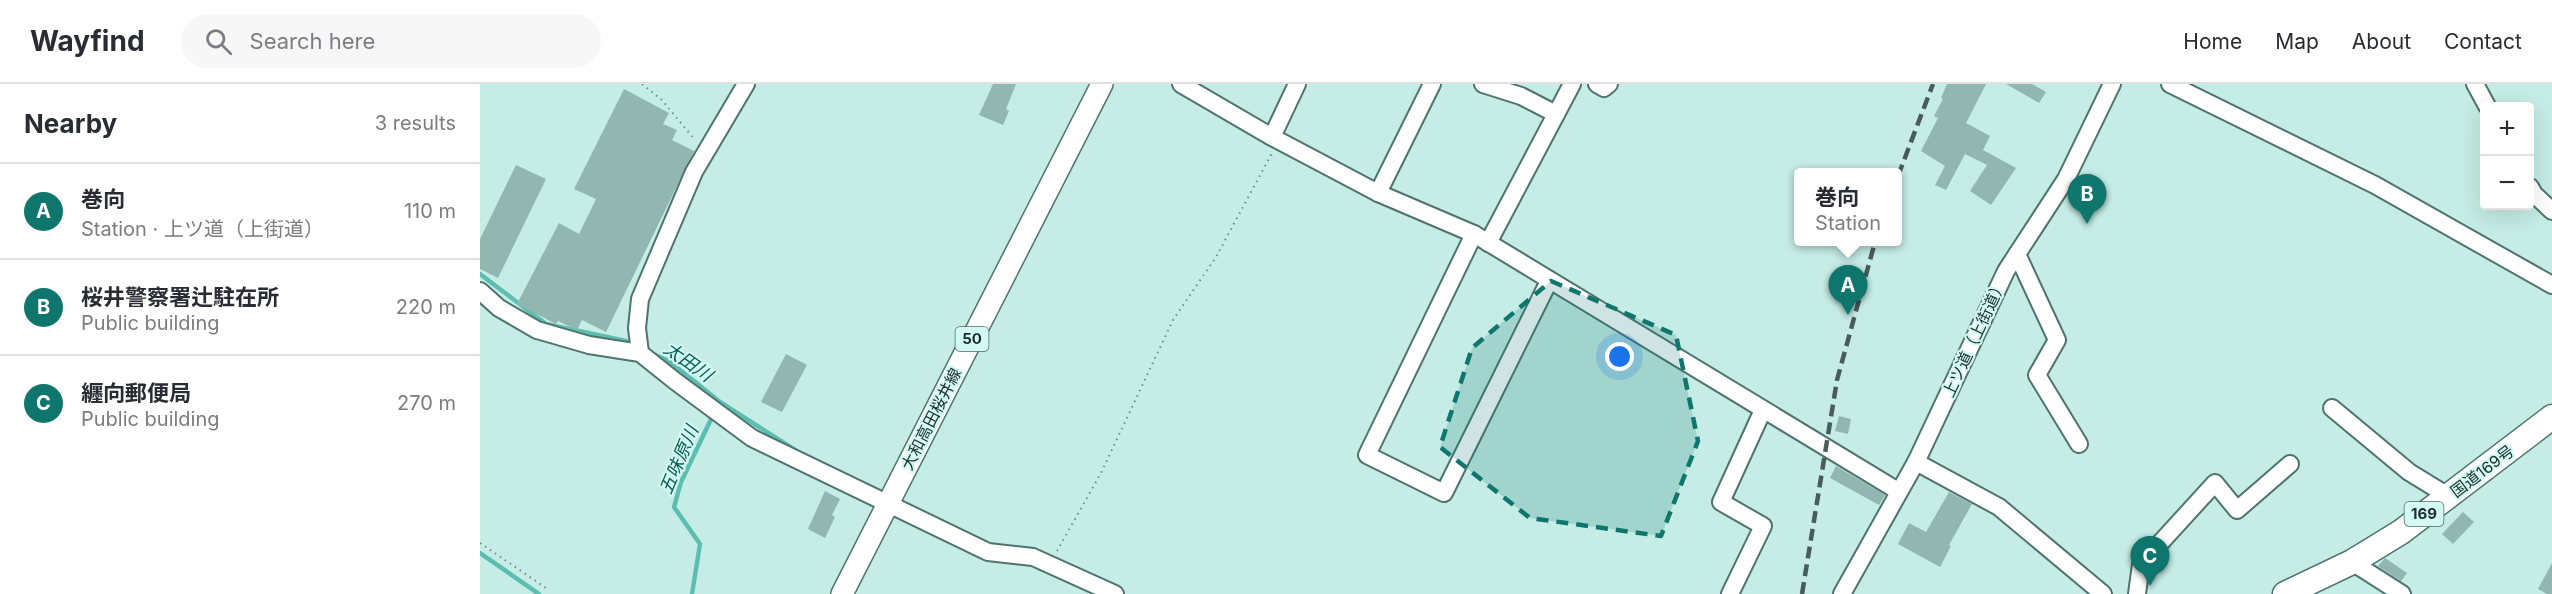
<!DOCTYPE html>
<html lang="en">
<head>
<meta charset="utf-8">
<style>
  body { margin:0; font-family:Inter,"Noto Sans JP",sans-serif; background:#f7f7f7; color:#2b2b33 }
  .controls { position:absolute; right:18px; top:18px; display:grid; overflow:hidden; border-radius:6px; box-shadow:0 6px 24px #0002 }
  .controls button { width:54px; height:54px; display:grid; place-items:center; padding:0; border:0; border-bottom:2px solid #e1e1e2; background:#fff; color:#2b2b33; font:30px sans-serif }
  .you { position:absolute; left:1140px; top:273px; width:21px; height:21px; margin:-15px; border:4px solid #fff; border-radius:50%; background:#1a73e8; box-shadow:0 0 0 9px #1a73e833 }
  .badge { display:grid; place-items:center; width:39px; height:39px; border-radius:50%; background:#0f766e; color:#fff; font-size:20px; font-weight:700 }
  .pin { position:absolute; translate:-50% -50px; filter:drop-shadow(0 2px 3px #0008) }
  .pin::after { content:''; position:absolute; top:32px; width:21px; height:18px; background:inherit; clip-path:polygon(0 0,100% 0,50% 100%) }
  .popup { position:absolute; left:1314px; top:84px; width:108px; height:78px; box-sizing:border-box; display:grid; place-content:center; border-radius:6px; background:#fff; filter:drop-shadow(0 2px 4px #0005); font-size:20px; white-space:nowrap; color:#7c7c81 }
  .popup b { font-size:22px; color:#2b2b33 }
  .popup::after { content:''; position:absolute; left:50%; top:100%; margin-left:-12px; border:12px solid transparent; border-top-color:#fff }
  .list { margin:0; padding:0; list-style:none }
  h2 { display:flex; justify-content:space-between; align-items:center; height:78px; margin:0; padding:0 24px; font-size:26px }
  h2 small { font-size:20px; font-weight:400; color:#7c7c81 }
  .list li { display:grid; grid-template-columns:39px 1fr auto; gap:18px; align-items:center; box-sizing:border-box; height:96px; padding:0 24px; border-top:2px solid #e1e1e2 }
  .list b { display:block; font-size:22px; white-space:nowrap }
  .list p { margin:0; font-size:20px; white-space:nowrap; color:#7c7c81 }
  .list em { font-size:20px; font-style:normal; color:#7c7c81 }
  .icon { flex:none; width:33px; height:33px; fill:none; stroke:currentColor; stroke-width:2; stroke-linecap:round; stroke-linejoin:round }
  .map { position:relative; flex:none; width:2072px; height:510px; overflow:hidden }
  header { display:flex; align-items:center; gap:36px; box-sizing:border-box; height:84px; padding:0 30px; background:#fff; border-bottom:2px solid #e1e1e2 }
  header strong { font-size:28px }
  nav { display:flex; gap:33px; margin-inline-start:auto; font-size:21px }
  .search { width:420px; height:54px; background:#f7f7f7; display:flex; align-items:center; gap:15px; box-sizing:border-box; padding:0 21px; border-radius:33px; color:#7c7c81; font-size:22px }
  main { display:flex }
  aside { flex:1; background:#fff }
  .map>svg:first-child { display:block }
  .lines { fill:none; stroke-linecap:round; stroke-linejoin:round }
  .stream { stroke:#5cbeb0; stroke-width:4.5 }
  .building { fill:#91b7b0 }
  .minor-casing { stroke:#4f736d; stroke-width:20 }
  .major-casing { stroke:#4f736d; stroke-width:24 }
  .highway-casing { stroke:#4f736d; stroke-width:27 }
  .path { stroke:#728d88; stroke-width:2; stroke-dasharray:1.5 4.5; stroke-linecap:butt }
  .minor { stroke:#fff; stroke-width:16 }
  .major { stroke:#fff; stroke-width:21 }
  .highway { stroke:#fff; stroke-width:24 }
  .rail { stroke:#485d5a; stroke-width:4.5; stroke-dasharray:12 6; stroke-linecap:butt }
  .marked { fill:#0f766e; fill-opacity:0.2; stroke:#0f766e; stroke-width:4.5; stroke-dasharray:12 8; stroke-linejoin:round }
  .labels { text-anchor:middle; stroke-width:4.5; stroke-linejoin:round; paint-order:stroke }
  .shield { fill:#d2f9f2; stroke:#546a67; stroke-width:1.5 }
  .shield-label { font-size:15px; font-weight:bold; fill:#1e2d2b }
  .street-label { font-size:16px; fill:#1e2d2b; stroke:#d2f9f2 }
  .water-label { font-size:18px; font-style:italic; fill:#085f55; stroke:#d2f9f2 }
</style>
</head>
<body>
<header>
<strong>Wayfind</strong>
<div class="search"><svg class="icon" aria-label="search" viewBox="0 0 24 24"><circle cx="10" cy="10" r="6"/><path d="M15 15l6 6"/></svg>Search here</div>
<nav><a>Home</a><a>Map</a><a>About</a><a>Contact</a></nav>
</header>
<main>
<aside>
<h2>Nearby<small>3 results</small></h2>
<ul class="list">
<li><span class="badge">A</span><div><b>巻向</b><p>Station · 上ツ道（上街道）</p></div><em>110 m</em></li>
<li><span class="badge">B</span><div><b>桜井警察署辻駐在所</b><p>Public building</p></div><em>220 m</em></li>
<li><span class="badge">C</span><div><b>纒向郵便局</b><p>Public building</p></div><em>270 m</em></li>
</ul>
</aside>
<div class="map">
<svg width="2072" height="510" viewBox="0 0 2072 510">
  <rect width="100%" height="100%" fill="#c5ece5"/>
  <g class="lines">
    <g class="stream">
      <path d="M0,190L66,240L146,257L155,261"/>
      <path d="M171,269L189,277L240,318L315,366"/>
      <path d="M0,469L59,510"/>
      <path d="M212,510L220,460L194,423L201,398L234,329"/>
    </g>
  </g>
  <g class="building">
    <path d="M513,0H536L526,25L529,27L523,41L499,31Z"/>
    <path d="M1467,0H1506L1486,39L1510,52L1503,66L1536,84L1511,121L1490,107L1507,81L1485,70L1466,106L1455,101L1465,82L1441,67L1458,34L1454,32L1463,15L1461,14Z"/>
    <path d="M1526,0H1552L1566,8L1559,19Z"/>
    <path d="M144,5L189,29L183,40L197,46L192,56L214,67L126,248L102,236L97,246L78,237L76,240L37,220L79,139L99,150L116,115L94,105Z"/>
    <path d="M36,81L66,95L18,194L0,185V155Z"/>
    <path d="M306,270L327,281L302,328L281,318Z"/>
    <path d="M1359,332L1371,335L1368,350L1355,347Z"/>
    <path d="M1356,382L1405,411L1399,421L1350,394Z"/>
    <path d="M345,407L360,415L352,431L355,433L345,454L328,445Z"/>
    <path d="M1469,408L1492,420L1469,461L1471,462L1460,483L1418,460L1429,439L1446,448Z"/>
    <path d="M1983,428L1994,438L1973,460L1962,450Z"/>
    <path d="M1905,474L1927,489L1921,497L1898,482Z"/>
    <path d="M2072,479V510H2067L2058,505Z"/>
  </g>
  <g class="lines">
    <g class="minor-casing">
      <g id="minor">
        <path d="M701,0L792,53L898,109L994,150L1418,407"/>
        <path d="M1003,0L1041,12L1076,30"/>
        <path d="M1117,0L1124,4L1129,0"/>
        <path d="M1690,0L1895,101L2072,201"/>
        <path d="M1995,0L2007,22"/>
        <path d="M792,53L817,0"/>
        <path d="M2050,103L2054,110L2072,127"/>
        <path d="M898,109L952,0"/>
        <path d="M994,150L887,371L964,409L1069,197"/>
        <path d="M1008,159L1092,0"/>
        <path d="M1537,170L1577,256L1557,291L1599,360"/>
        <path d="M0,207L19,224L57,246L109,261L160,269L195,297L272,354L508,468L553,473L635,510"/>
        <path d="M160,269L157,244L160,215L214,88L266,0"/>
        <path d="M1852,324L1929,388L1968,412"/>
        <path d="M1436,378L1519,423L1623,510"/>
        <path d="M1872,478L1922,510"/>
        <path d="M1250,510L1283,442L1241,418L1283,326"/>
        <path d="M1362,510L1436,378L1526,187L1586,95L1632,0"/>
        <path d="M1657,510L1661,480L1735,399L1757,426L1810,380"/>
      </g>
    </g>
    <g class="major-casing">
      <path id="major" d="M362,510L622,0"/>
    </g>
    <g class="highway-casing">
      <path id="highway" d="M1805,510L1872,478L1921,448L2072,333"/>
    </g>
    <g class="path">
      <path d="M162,0L182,16L215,56"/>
      <path d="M0,459L66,504"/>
      <path d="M577,467L621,389L693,236L736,173L792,69"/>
    </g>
    <use href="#minor" class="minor"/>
    <use href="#major" class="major"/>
    <use href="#highway" class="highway"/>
    <g class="rail">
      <path d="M1418,92L1453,0"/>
      <path d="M1322,510L1357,296L1395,158"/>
    </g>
  </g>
  <path class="marked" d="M1071,197L1196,251L1218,357L1181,452L1050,434L960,363L992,264Z"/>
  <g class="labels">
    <g class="shield">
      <rect x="475.5" y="243" width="33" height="24" rx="4.5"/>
      <rect x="1924.5" y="418" width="39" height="24" rx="4.5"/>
    </g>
    <g class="shield-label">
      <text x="492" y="260">50</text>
      <text x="1944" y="435">169</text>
    </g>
    <g class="street-label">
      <text transform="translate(1494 254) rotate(-65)" y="6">上ツ道（上街道）</text>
      <text transform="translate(451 335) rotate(-63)" y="6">大和高田桜井線</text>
      <text transform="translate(2002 387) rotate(-37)" y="6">国道169号</text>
    </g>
    <g class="water-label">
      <text transform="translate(208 278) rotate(35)" y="6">太田川</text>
      <text transform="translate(199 376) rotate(-67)" y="6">五味原川</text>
    </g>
  </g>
</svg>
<div class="controls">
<button>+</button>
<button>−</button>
</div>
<div class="you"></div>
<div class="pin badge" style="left:1368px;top:231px">A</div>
<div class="popup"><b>巻向</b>Station</div>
<div class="pin badge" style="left:1607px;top:140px">B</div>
<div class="pin badge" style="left:1670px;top:502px">C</div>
</div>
</main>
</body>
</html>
